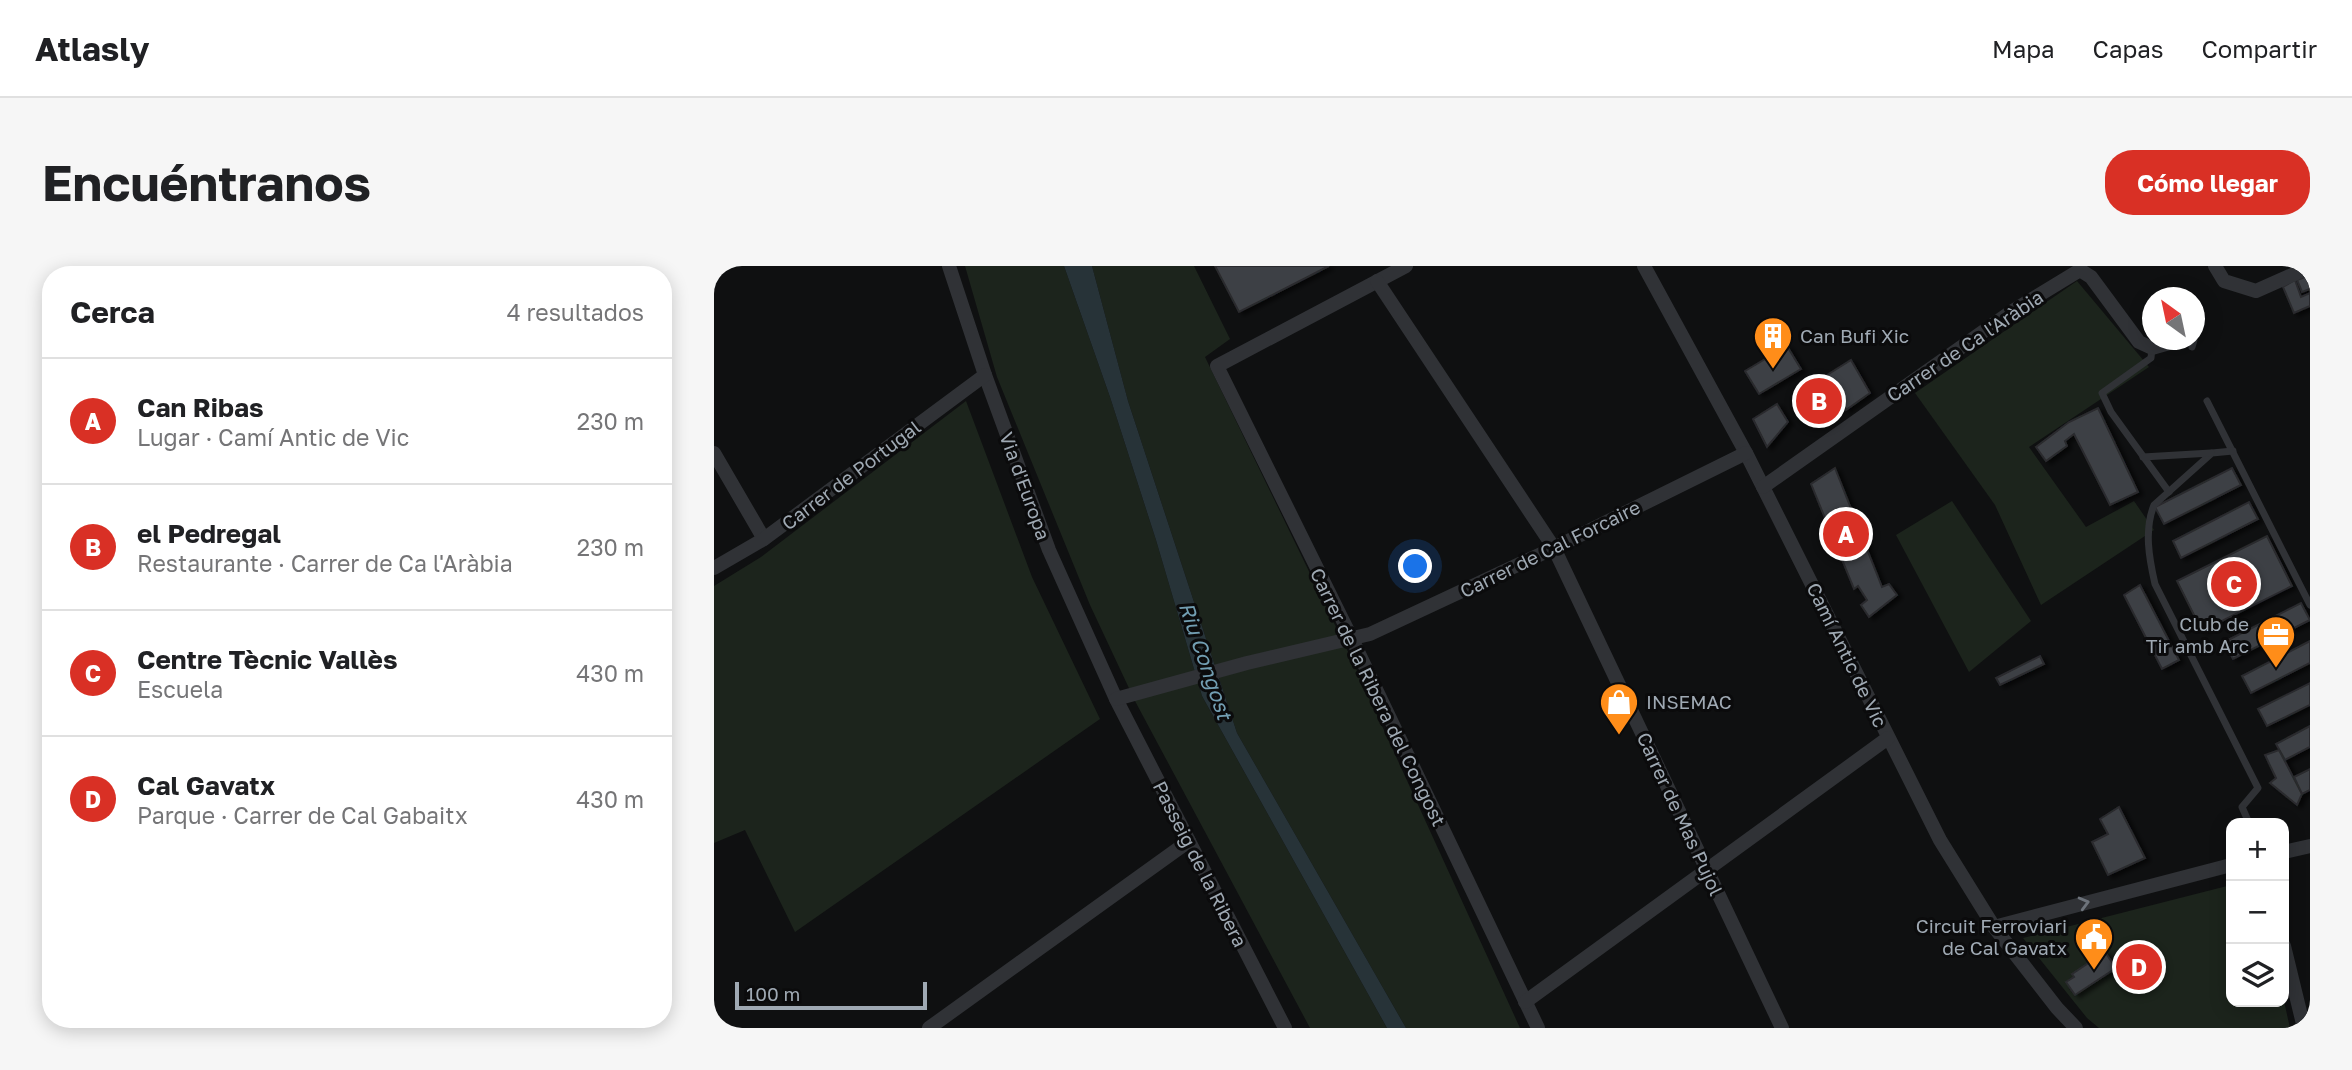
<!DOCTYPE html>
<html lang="es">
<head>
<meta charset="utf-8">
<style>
  body { margin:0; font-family:"Golos Text",sans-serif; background:#f6f6f6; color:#202124 }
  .controls { position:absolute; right:21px; bottom:21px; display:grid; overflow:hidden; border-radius:14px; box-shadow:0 4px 18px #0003 }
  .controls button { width:63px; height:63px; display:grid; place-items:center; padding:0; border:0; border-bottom:2px solid #e0e0e0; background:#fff; color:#202124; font:35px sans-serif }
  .compass { position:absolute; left:1428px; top:21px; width:63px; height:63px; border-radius:50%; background:#fff; box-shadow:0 4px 18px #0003; rotate:327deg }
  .scale { position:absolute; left:21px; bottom:18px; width:192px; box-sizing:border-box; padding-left:7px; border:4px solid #9fa9b3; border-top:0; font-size:19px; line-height:24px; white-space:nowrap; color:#9fa9b3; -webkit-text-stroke:5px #0b0b0c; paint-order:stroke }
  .you { position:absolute; left:702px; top:301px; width:24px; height:24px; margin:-18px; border:5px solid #fff; border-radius:50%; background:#1a73e8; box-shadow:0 0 0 10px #1a73e833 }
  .badge { display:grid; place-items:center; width:46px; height:46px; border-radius:50%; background:#d93025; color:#fff; font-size:23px; font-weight:700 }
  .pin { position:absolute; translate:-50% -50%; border:4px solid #fff; box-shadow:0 2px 7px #0006 }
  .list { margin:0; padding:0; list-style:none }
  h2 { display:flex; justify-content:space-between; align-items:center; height:91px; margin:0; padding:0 28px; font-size:30px }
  h2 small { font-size:23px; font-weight:400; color:#757577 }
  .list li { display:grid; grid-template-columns:46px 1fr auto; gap:21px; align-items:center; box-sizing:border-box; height:126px; padding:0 28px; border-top:2px solid #e0e0e0 }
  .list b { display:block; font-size:26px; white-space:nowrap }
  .list p { margin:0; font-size:23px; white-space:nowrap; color:#757577 }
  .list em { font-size:23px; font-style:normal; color:#757577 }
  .icon { flex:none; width:38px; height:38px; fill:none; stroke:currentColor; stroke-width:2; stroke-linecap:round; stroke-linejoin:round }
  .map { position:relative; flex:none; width:1596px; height:762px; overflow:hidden; border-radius:28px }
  header { display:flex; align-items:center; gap:42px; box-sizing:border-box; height:98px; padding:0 35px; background:#fff; border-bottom:2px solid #e0e0e0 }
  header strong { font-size:33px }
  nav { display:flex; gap:38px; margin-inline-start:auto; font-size:24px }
  .intro { display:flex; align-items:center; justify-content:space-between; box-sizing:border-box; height:168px; padding:0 42px }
  h1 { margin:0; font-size:49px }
  .button { padding:18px 32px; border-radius:28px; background:#d93025; color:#fff; font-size:24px; font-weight:700 }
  main { display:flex; gap:42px; padding:0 42px }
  aside { flex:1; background:#fff; border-radius:28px; box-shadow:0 4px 18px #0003 }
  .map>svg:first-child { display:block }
  .green { fill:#1c241c }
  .water { fill:#273338 }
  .building { fill:#3e4044; stroke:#292a2d; stroke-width:2; filter:url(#shadow) }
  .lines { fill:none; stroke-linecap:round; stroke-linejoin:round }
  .lane { stroke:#303236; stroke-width:7 }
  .street { stroke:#303236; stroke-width:14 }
  .oneway { stroke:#6d737b }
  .labels { text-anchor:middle; stroke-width:6; stroke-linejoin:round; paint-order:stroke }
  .poi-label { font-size:19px; fill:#9fa9b3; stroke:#0b0b0c; text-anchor:start }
  .street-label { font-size:19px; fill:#9fa9b3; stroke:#0b0b0c }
  .water-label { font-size:21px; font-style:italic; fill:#729eb2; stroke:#0b0b0c }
</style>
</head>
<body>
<header>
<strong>Atlasly</strong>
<nav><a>Mapa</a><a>Capas</a><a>Compartir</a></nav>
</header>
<div class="intro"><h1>Encuéntranos</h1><a class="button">Cómo llegar</a></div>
<main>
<aside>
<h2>Cerca<small>4 resultados</small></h2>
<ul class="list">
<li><span class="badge">A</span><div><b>Can Ribas</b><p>Lugar · Camí Antic de Vic</p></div><em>230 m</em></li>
<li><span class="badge">B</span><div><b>el Pedregal</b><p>Restaurante · Carrer de Ca l'Aràbia</p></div><em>230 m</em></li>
<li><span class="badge">C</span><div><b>Centre Tècnic Vallès</b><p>Escuela</p></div><em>430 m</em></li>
<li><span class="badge">D</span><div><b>Cal Gavatx</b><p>Parque · Carrer de Cal Gabaitx</p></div><em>430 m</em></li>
</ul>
</aside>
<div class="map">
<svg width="1596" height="762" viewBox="0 0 1596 762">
  <defs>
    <filter id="shadow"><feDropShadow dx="4.5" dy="2.5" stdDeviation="2" flood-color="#0009"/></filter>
  </defs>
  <rect width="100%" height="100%" fill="#0f1011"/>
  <g class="green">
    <path d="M251,0H350L396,131L442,274L488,430L673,762H596L421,435L376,339L283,111Z"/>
    <path d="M378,0H480L516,73L491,91L637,392L806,762H692L523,467L414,135Z"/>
    <path d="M1363,15L1435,101L1315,181L1372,261L1420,235L1440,264L1327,339L1281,239L1201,127Z"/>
    <path d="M252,135L318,311L386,453L81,666L31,564L0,577V320L47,291Z"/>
    <path d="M1238,235L1317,355L1255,406L1182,269Z"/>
    <path d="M1517,619V736L1570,735L1576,762H1385L1373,752L1309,672Z"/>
  </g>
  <path class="water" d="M350,0H378L414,135L523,467L692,762H673L488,430L442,274L396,131Z"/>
  <g class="building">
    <path d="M501,0H615L525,46Z"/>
    <path d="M1596,9V23L1588,26L1583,14Z"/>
    <path d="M1581,14L1587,31L1596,27V40L1580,47L1569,21Z"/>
    <path d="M1073,80L1087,103L1045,128L1031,105Z"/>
    <path d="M1137,94L1156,127L1132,144L1113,109Z"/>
    <path d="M1063,138L1074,156L1053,181L1039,153Z"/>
    <path d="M1384,142L1424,226L1396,239L1360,168L1351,175L1353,180L1332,195L1322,181L1355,156Z"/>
    <path d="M1121,202L1168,321L1175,318L1183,329L1155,351L1147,339L1153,334L1144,320L1140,323L1097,218Z"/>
    <path d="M1518,202L1527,219L1450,258L1441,241Z"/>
    <path d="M1535,236L1544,253L1467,292L1459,275Z"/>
    <path d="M1553,270L1578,320L1488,365L1463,315Z"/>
    <path d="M1426,319L1465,394L1448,403L1410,329Z"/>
    <path d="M1587,337L1596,354L1519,393L1510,376Z"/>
    <path d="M1596,375V397L1537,427L1528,410Z"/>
    <path d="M1326,390L1330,398L1286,419L1282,412Z"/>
    <path d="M1596,417V439L1553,460L1544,443Z"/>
    <path d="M1596,460V481L1571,494L1562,478Z"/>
    <path d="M1565,484L1588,528L1583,539L1556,517L1562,512L1551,489Z"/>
    <path d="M1596,503V524L1588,528L1580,511Z"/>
    <path d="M1405,541L1431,592L1394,609L1378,576L1394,568L1386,553Z"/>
    <path d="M1391,686L1402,702L1361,729L1352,716L1360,711L1358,708Z"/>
  </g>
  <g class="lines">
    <g class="lane">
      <path d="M1478,81L1480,74"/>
      <path d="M1438,82L1437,92L1388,127L1397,146L1455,226"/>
      <path d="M1493,135L1596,339"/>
      <path d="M1519,185L1498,187L1440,239C1430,264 1435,292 1441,318L1544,522L1528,541L1535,557"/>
      <path d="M1429,191L1497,187"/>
    </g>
    <g class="street">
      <path d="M235,0L271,109L335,284L402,433L571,762"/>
      <path d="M692,0L503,100L638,373L824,762"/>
      <path d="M930,0L1032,187L1226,574L1280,661L1343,742L1362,762"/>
      <path d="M1501,0L1510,15L1542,25L1596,1"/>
      <path d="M663,15L840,282L1068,762"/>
      <path d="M0,187L50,273"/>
      <path d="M1049,221L1297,46L1366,4L1377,11L1425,76L1438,82L1466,74"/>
      <path d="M0,302L50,273L271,109"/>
      <path d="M402,433L533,397L656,368L840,282L1032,187"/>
      <path d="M1570,586L1596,580"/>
      <path d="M1280,661L1517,599"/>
      <path d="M1570,680L1590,762"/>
      <path d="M811,736L1174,472"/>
      <path d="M215,762L475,575"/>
    </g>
  </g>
  <defs><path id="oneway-chevron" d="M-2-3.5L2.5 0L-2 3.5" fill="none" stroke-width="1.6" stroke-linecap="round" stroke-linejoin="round" transform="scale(1.75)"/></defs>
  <use class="oneway" href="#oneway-chevron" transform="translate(1370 637) rotate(-15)"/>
  <defs>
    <g id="building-pin" transform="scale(2.0125)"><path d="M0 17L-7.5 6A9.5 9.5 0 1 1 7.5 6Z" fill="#ff8d19" stroke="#0b0b0c"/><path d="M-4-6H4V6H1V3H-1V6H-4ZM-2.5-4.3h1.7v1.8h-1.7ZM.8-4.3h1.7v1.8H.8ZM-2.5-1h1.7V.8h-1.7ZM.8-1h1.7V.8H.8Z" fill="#fff"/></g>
    <g id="office-pin" transform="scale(2.0125)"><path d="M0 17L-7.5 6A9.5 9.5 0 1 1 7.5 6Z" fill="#ff8d19" stroke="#0b0b0c"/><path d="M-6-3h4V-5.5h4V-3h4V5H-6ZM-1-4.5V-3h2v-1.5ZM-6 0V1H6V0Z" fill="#fff"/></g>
    <g id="shop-pin" transform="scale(2.0125)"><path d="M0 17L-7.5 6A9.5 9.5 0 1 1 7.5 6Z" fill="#ff8d19" stroke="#0b0b0c"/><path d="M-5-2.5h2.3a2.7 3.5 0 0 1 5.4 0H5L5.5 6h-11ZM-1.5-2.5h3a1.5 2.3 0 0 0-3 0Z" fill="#fff"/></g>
    <g id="civic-pin" transform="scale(2.0125)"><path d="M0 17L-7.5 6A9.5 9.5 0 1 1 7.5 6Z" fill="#ff8d19" stroke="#0b0b0c"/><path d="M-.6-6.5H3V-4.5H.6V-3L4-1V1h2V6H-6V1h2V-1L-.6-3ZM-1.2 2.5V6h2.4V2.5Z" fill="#fff"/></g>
  </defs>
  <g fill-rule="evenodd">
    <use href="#building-pin" x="1059" y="70"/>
    <use href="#office-pin" x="1562" y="369"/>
    <use href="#shop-pin" x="905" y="436"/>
    <use href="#civic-pin" x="1380" y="671"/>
  </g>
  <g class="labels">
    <g class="poi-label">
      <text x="1086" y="77">Can Bufi Xic</text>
      <text x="1535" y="365" text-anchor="end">Club de<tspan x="1535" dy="22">Tir amb Arc</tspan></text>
      <text x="932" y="443">INSEMAC</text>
      <text x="1353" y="667" text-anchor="end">Circuit Ferroviari<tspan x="1353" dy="22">de Cal Gavatx</tspan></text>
    </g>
    <g class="street-label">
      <text transform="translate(1251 80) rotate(-34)" y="7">Carrer de Ca l'Aràbia</text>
      <text transform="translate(137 209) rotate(-37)" y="7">Carrer de Portugal</text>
      <text transform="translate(311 220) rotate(70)" y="7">Via d'Europa</text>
      <text transform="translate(836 283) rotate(-26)" y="7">Carrer de Cal Forcaire</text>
      <text transform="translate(1133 389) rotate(64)" y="7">Camí Antic de Vic</text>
      <text transform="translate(664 431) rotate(64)" y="7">Carrer de la Ribera del Congost</text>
      <text transform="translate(966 548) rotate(65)" y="7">Carrer de Mas Pujol</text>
      <text transform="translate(486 598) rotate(63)" y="7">Passeig de la Ribera</text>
    </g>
    <g class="water-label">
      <text transform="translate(491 395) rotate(71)" y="7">Riu Congost</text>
    </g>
  </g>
</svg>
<div class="controls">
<button>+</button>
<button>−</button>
<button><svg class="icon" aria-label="layers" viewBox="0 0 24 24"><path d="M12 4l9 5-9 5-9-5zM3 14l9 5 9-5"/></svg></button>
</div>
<svg class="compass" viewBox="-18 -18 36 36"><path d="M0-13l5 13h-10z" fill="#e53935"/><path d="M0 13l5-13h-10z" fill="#757577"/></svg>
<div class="scale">100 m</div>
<div class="you"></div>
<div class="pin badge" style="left:1132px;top:268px">A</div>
<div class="pin badge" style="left:1105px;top:135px">B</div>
<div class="pin badge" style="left:1520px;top:318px">C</div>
<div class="pin badge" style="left:1425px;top:701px">D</div>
</div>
</main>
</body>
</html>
